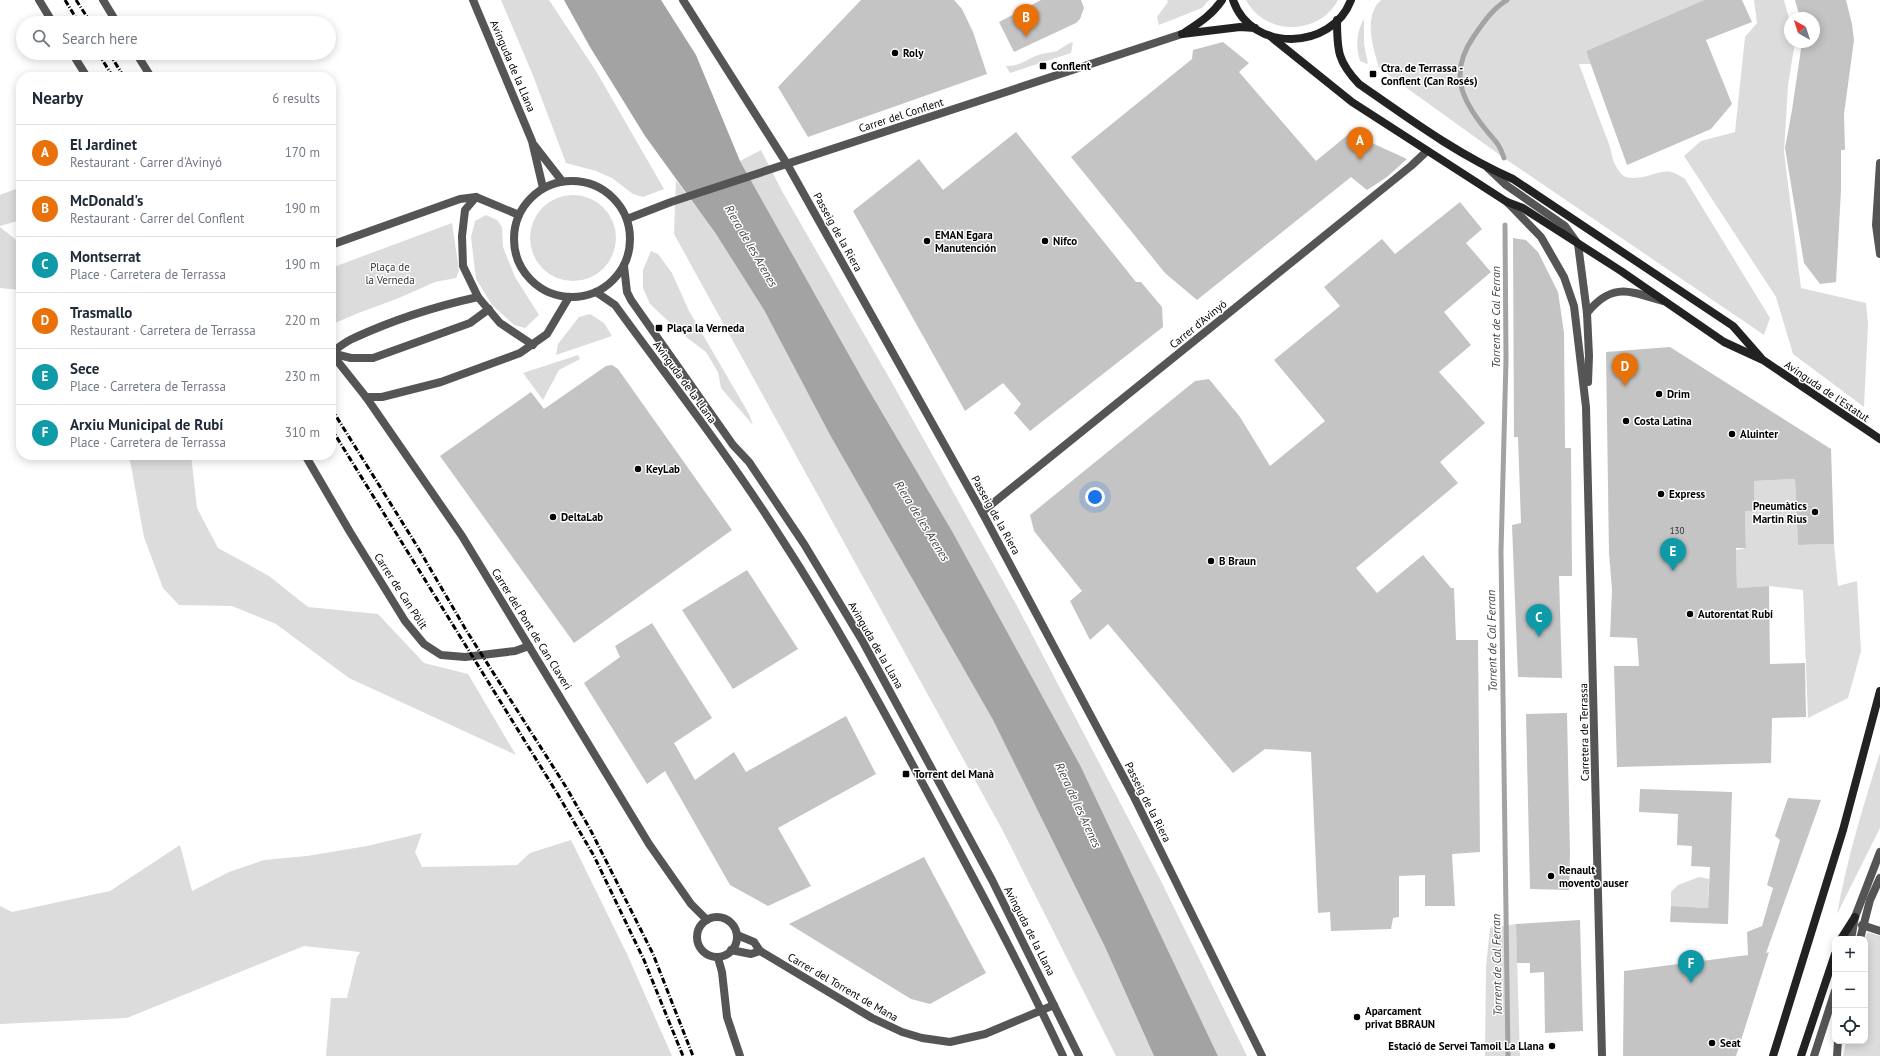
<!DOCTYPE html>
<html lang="en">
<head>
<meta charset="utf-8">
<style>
  body { margin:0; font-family:"PT Sans",sans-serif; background:#f2f2f3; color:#1f2937 }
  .controls { position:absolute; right:12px; bottom:12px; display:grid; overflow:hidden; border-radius:8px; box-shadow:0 2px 10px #0003 }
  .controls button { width:36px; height:36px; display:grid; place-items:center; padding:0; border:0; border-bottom:1px solid #e0e1e3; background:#fff; color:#1f2937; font:20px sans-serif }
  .compass { position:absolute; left:1784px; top:12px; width:36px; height:36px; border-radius:50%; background:#fff; box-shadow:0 2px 10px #0003; rotate:321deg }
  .you { position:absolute; left:1095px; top:497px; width:14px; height:14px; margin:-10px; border:3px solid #fff; border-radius:50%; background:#1a73e8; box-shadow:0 0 0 6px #1a73e833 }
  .badge { display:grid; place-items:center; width:26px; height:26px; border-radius:50%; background:#000; color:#fff; font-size:13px; font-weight:700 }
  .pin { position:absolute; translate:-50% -33px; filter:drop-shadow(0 1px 2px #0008) }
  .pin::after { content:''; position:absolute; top:21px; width:14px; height:12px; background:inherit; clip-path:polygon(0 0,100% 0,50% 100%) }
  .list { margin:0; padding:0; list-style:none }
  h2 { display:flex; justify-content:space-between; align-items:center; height:52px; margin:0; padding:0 16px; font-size:17px }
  h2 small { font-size:13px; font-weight:400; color:#747a83 }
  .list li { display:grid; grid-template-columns:26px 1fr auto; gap:12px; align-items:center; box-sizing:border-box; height:56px; padding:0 16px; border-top:1px solid #e0e1e3 }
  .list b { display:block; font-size:15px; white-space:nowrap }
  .list p { margin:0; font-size:13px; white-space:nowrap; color:#747a83 }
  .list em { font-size:13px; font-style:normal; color:#747a83 }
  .icon { flex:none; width:22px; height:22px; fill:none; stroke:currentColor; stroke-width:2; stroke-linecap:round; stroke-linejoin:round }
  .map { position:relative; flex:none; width:1880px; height:1056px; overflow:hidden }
  .search { position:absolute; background:#fff; box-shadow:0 2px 10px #0003; left:16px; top:16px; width:320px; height:44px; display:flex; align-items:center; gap:10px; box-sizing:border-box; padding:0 14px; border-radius:22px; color:#747a83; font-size:15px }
  .panel { position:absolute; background:#fff; box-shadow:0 2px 10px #0003; left:16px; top:72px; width:320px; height:388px; border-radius:16px }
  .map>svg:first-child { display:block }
  .green { fill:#dcdcdc }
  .water { fill:#a3a3a3 }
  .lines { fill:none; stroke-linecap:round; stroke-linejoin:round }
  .stream { stroke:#a3a3a3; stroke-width:5 }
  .building { fill:#c4c4c4 }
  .pedestrian { stroke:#555; stroke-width:8 }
  .minor { stroke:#555; stroke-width:8 }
  .tertiary { stroke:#555; stroke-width:8 }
  .secondary { stroke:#222; stroke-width:8 }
  .rail { stroke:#000; stroke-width:3; stroke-dasharray:6 2 1 2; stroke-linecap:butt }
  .poi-dot { fill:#000; stroke:#fff; stroke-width:1.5 }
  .labels { text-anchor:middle; stroke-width:3; stroke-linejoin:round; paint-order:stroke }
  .number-label { font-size:9px; fill:#313131 }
  .poi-label { font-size:11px; font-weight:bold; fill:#000; stroke:#fff; text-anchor:start }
  .street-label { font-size:11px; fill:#000; stroke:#fff }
  .park-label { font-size:11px; fill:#333; stroke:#fff }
  .water-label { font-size:12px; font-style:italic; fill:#444; stroke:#fff }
</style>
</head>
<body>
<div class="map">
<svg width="1880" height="1056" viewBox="0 0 1880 1056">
  <rect width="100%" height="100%" fill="#fff"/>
  <g class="green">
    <path d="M501,0H549L596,71L664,189L643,197L633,194L612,178L596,171L566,163L532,73Z"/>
    <path d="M1167,0H1209L1202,8L1159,25L1157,17L1168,2Z"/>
    <path d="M1246,0H1338C1319,36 1265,36 1246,0Z"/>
    <path d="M1381,0H1704L1586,51L1591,64H1579C1589,91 1599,118 1609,144C1612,152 1612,161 1617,168C1621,175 1625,178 1633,178C1657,178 1662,163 1685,179L1770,318L1764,335L1504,158L1379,68C1373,48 1363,16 1381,0Z"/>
    <path d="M1754,0H1784L1790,22V42H1795L1788,85L1784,152L1801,288L1866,303L1868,324L1864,407L1793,354L1776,297L1684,156L1701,141L1735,132L1745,37L1757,23Z"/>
    <path d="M1364,19V44L1368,64L1360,61C1356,47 1356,31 1364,19Z"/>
    <path d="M1073,42L1071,53L1010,73L1006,66C1019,67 1027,59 1038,55C1044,53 1051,53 1057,51C1063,48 1066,44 1073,42Z"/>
    <path d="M761,150L782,191L895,388L1017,606L1159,877L1247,1056H1218L1081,767L952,531L867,387L740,161Z"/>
    <path d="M676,180L716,234L764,310L830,435L993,720L1105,947L1154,1056H1116L1003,831L674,234Z"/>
    <path d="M21,187V220L0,226V195Z"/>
    <circle cx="573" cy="238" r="43"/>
    <path d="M486,215L497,220L502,227L503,247L515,277L539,315L525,328L514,325L492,305L476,279L471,237L475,221Z"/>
    <path d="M452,223L459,271L456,278L435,282L399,298L361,312L335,323L331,321V268Z"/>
    <path d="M0,227L21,244V290L0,288Z"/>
    <path d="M651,251L658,254L672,273L689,311L749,414L753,425L721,388L718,372L706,352L682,334L650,304L643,288V270Z"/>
    <path d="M590,314L604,323L612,336L556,355L558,344L579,317Z"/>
    <path d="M578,355L580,359L559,370L543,400L523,373Z"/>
    <path d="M129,455H191L197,508L218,548L269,576L308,607L378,614L424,663L468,674L516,755L349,678L276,624L232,606L179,605L163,588L144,537Z"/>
    <path d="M1795,479L1798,545L1834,544L1838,586L1857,581L1861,651L1848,698L1808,718L1803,590L1769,586L1737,588L1736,550L1746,548L1745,511L1755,510L1754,481Z"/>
    <path d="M1880,753V828L1837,914C1847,859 1863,806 1880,753Z"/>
    <path d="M422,833L415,852L422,867L517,865L530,853L571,840L627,954L672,1056H326L331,998H347L357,957L360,952L304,946L127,1018L0,1024V906L12,912L110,891L180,845L192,891L229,872L264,860L307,856L367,846Z"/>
    <path d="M1699,877L1709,879L1708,908L1671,906V892L1678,885Z"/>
    <path d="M1516,924L1520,1056H1485L1486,967L1490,928Z"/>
    <path d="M1867,932L1880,936V1056H1843L1846,1041H1865V940Z"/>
  </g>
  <path class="water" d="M564,0H661L696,55L740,161L867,387L952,531L1081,767L1218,1056H1154L1105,947L993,720L830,435L764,310L716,234L645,136L590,47Z"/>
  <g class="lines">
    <g class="stream">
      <path d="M1504,158C1499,143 1495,141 1486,130C1460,98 1449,72 1474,36C1483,23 1493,8 1507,0"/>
      <path d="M1505,225L1506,360L1501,552L1508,1056"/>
    </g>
  </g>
  <g class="building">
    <path d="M861,0H954L962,9L973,32L987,74L808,137L778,87Z"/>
    <path d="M1041,0H1081L1084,8L1080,19L1076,23L1014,52L999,22Z"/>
    <path d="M1704,0H1742L1752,22L1706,40L1732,104L1711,129L1627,165L1586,51Z"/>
    <path d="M1795,0H1846L1852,24L1854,40L1844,114L1845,150H1841V190L1836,282L1820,284L1804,263L1785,148L1792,110L1802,42H1814V18H1800Z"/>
    <path d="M1223,42L1249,63L1239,72L1316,161L1350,133L1407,159L1387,177L1367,190L1351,177L1197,300L1165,273L1071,157L1192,59L1193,50Z"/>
    <path d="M1016,132L1136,282H1141L1162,307L1163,327L1030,431L1014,413L1021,404L1003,383L965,411L853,211L919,159L943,190Z"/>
    <path d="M1460,202L1482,229L1466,243L1491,272L1444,312L1471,345L1439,372L1485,423L1440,462L1458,483L1356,568L1377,593L1423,555L1451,588H1454L1456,640H1478L1480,852L1452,854L1455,906H1425V875L1399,876V917L1393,918L1391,929L1331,931L1330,912L1318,913L1311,752L1265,749L1233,773L1108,624L1090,640L1070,601L1082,591L1034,531L1030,515L1195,381L1209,379L1240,417L1270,466L1325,421L1274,360L1340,306L1324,287L1382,239L1395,254Z"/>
    <path d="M1513,238L1526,240L1538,252L1558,292L1564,333L1565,448H1571L1572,576H1559L1562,678L1518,677L1512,525L1521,523L1518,437H1514Z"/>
    <path d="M1670,347L1831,449L1834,544L1798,545L1795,479L1754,481L1755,511H1745L1746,548H1736L1737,588L1769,586L1770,664L1805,663L1806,717L1772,718L1771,763L1617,767L1614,666H1639L1637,638L1610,637L1612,590L1609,553L1606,352Z"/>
    <path d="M612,365L618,369L732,530L574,643L440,456L531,392L544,409L606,366Z"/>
    <path d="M747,570L798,649L733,689L682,610Z"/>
    <path d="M652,623L712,718L674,743L695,780L734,752L746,772L846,716L876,774L778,828L811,886L768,906L730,885L665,771L647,784L584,683L620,657L615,646Z"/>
    <path d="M1567,713L1570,854L1569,890L1530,889L1526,714Z"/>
    <path d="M1640,789L1732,792L1728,924L1670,922L1671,906L1708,908L1710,867L1691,866L1692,846L1677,845L1678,814L1639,812Z"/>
    <path d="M1788,798L1821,800L1766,953L1769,952L1736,1056H1623L1624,971L1748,955L1747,932L1762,926L1773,888L1767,885L1780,840L1775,836Z"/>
    <path d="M924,857L986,973L930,1004L911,999L789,924Z"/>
    <path d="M1580,920L1583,1031L1545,1033L1544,972L1530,973V963H1517L1516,924Z"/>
  </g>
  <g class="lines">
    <g class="pedestrian">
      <path d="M1860,939L1870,900L1880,878"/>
      <path d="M1837,1056L1838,1041"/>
    </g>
    <g class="minor">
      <path d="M39,0L53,23"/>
      <path d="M103,0L117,23"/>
      <path d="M473,0L532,141L543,188"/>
      <path d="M683,0L787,164L982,512L1132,793L1262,1056"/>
      <path d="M72,53L87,77"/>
      <path d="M136,53L151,77"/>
      <path d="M534,145L562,181"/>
      <path d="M1880,163L1876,225L1880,254"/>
      <circle cx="572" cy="239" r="58"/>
      <path d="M476,197L465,210L462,236L463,266L478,297L500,323L533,345"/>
      <path d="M627,219L671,202L1182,34"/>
      <path d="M331,245L460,199L476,197L519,215"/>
      <path d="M624,266L627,292L631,300L733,445L749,462L804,544L863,642L992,880L1079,1056"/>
      <path d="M596,292L615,305C671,382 730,457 781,538C833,618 879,702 924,786C972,875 1020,964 1063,1056"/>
      <path d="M331,353L366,397L462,536L649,844L691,904L707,920"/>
      <path d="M331,353L351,358H373L470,323L489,309"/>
      <path d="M331,353C338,348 346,341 354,338C393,320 437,306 478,297"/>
      <path d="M366,397H382L441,382L520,353L547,334L569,297"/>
      <path d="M305,455L350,532L405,621L424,644L441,655L465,657L515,651L529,646"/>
      <path d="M982,512L1411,166L1427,151"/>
      <circle cx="717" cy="937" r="20"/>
      <path d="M1862,925L1880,931"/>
      <path d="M737,935L754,942L760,951L872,1018L902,1032L922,1038L950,1042L985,1034L1054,1005"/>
      <path d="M1851,939L1855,917L1880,852"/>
      <path d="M731,950L751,954L760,951"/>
      <path d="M718,958L722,972L727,1017L740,1056"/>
      <path d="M1814,1056L1835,991"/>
    </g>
    <g class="tertiary">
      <path d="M1488,168L1506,185L1565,226L1578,244L1587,313L1589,356L1588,382"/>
      <path d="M1507,202L1541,237L1564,277L1574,306L1586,407L1602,1056"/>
      <path d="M1587,313C1612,282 1629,291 1663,301"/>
    </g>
    <g class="secondary">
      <path d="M1233,0C1251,53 1332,51 1351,0"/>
      <path d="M1337,20C1337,51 1338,62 1359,84C1408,118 1458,155 1513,179L1733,326L1761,358"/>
      <path d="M1184,33C1199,23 1212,15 1222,0"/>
      <path d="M1182,34L1240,27L1255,28"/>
      <path d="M1270,36L1352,102L1507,202L1523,208L1621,271L1724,342L1763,360L1880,439"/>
      <path d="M1841,939L1855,917"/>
      <path d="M1773,1056L1843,830L1880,691"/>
      <path d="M1801,1056L1835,954"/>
    </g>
    <g class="rail">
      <path d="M65,0L79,23"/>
      <path d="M76,0L91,23"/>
      <path d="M98,53L113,77"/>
      <path d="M109,53L124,77"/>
      <path d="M331,408L417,546L466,630L566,787L590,829L653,954L693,1056"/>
      <path d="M331,428L557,793L594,856L644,960L683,1056"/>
    </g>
  </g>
  <g class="poi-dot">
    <circle cx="895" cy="53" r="4"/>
    <rect x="1039" y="62" width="8" height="8" rx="2"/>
    <rect x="1369" y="70" width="8" height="8" rx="2"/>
    <circle cx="927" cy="241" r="4"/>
    <circle cx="1045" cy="241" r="4"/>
    <rect x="655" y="324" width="8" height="8" rx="2"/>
    <circle cx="1659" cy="394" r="4"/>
    <circle cx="1626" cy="421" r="4"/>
    <circle cx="1732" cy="434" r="4"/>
    <circle cx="638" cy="469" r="4"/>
    <circle cx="1661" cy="494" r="4"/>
    <circle cx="1815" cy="512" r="4"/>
    <circle cx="553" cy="517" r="4"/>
    <circle cx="1211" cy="561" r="4"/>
    <circle cx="1690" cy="614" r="4"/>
    <rect x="902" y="770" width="8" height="8" rx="2"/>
    <circle cx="1551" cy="876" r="4"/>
    <circle cx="1357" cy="1017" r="4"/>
    <circle cx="1712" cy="1043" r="4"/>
    <circle cx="1552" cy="1046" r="4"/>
  </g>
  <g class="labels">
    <g class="number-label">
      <text x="1677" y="534">130</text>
    </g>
    <g class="poi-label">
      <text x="903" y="57">Roly</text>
      <text x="1051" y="70">Conflent</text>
      <text x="1381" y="72">Ctra. de Terrassa -<tspan x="1381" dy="13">Conflent (Can Rosés)</tspan></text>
      <text x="935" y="239">EMAN Egara<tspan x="935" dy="13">Manutención</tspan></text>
      <text x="1053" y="245">Nifco</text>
      <text x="667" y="332">Plaça la Verneda</text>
      <text x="1667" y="398">Drim</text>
      <text x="1634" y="425">Costa Latina</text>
      <text x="1740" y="438">Aluinter</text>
      <text x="646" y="473">KeyLab</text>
      <text x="1669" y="498">Express</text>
      <text x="1807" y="510" text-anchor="end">Pneumàtics<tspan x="1807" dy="13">Martin Rius</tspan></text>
      <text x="561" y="521">DeltaLab</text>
      <text x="1219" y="565">B Braun</text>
      <text x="1698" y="618">Autorentat Rubí</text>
      <text x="914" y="778">Torrent del Manà</text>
      <text x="1559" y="874">Renault<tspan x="1559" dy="13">movento auser</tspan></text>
      <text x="1365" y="1015">Aparcament<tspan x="1365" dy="13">privat BBRAUN</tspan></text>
      <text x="1720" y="1047">Seat</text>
      <text x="1544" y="1050" text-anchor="end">Estació de Servei Tamoil La Llana</text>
    </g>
    <g class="street-label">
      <text transform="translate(513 66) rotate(67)" y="4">Avinguda de la Llana</text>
      <text transform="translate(901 115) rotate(-18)" y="4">Carrer del Conflent</text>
      <text transform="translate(838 232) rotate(61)" y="4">Passeig de la Riera</text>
      <text transform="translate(1198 324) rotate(-39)" y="4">Carrer d'Avinyó</text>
      <text transform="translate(685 382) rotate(54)" y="4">Avinguda de la Llana</text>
      <text transform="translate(1827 391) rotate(34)" y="4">Avinguda de l'Estatut</text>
      <text transform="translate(996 515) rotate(61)" y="4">Passeig de la Riera</text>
      <text transform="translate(401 591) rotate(57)" y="4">Carrer de Can Pòlit</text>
      <text transform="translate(532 629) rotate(58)" y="4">Carrer del Pont de Can Claveri</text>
      <text transform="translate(876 645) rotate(60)" y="4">Avinguda de la Llana</text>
      <text transform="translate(1584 732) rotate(-91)" y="4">Carretera de Terrassa</text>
      <text transform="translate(1148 802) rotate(63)" y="4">Passeig de la Riera</text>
      <text transform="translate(1030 931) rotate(63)" y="4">Avinguda de la Llana</text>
      <text transform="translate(843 987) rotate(30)" y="4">Carrer del Torrent de Mana</text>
    </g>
    <g class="park-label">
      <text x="390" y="271">Plaça de<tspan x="390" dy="13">la Verneda</tspan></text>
    </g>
    <g class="water-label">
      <text transform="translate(751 246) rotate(60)" y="4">Riera de les Arenes</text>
      <text transform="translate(1496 317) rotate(-90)" y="4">Torrent de Cal Ferran</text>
      <text transform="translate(922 521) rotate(58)" y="4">Riera de les Arenes</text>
      <text transform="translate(1492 641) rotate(-91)" y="4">Torrent de Cal Ferran</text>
      <text transform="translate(1078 805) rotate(65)" y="4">Riera de les Arenes</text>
      <text transform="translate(1497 965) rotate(-91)" y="4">Torrent de Cal Ferran</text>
    </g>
  </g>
</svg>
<div class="controls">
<button>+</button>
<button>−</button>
<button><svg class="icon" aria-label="locate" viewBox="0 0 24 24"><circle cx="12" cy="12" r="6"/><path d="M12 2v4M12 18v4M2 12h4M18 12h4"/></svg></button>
</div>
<svg class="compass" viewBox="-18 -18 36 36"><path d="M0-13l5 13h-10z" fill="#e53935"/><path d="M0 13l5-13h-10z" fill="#747a83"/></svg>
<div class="you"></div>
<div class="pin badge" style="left:1360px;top:160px;background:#e8710a">A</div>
<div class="pin badge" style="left:1026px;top:37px;background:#e8710a">B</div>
<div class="pin badge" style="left:1539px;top:637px;background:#0f9aa8">C</div>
<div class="pin badge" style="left:1625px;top:386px;background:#e8710a">D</div>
<div class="pin badge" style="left:1673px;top:571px;background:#0f9aa8">E</div>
<div class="pin badge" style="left:1691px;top:983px;background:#0f9aa8">F</div>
<div class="search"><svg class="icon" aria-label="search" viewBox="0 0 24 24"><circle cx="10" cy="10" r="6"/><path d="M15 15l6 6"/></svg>Search here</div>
<section class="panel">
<h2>Nearby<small>6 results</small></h2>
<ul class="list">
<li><span class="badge" style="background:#e8710a">A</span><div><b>El Jardinet</b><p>Restaurant · Carrer d'Avinyó</p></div><em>170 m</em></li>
<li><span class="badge" style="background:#e8710a">B</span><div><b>McDonald's</b><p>Restaurant · Carrer del Conflent</p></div><em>190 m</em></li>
<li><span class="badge" style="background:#0f9aa8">C</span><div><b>Montserrat</b><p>Place · Carretera de Terrassa</p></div><em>190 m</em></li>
<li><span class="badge" style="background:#e8710a">D</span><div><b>Trasmallo</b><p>Restaurant · Carretera de Terrassa</p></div><em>220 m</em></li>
<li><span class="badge" style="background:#0f9aa8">E</span><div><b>Sece</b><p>Place · Carretera de Terrassa</p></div><em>230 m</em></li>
<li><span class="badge" style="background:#0f9aa8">F</span><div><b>Arxiu Municipal de Rubí</b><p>Place · Carretera de Terrassa</p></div><em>310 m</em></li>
</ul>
</section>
</div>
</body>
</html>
